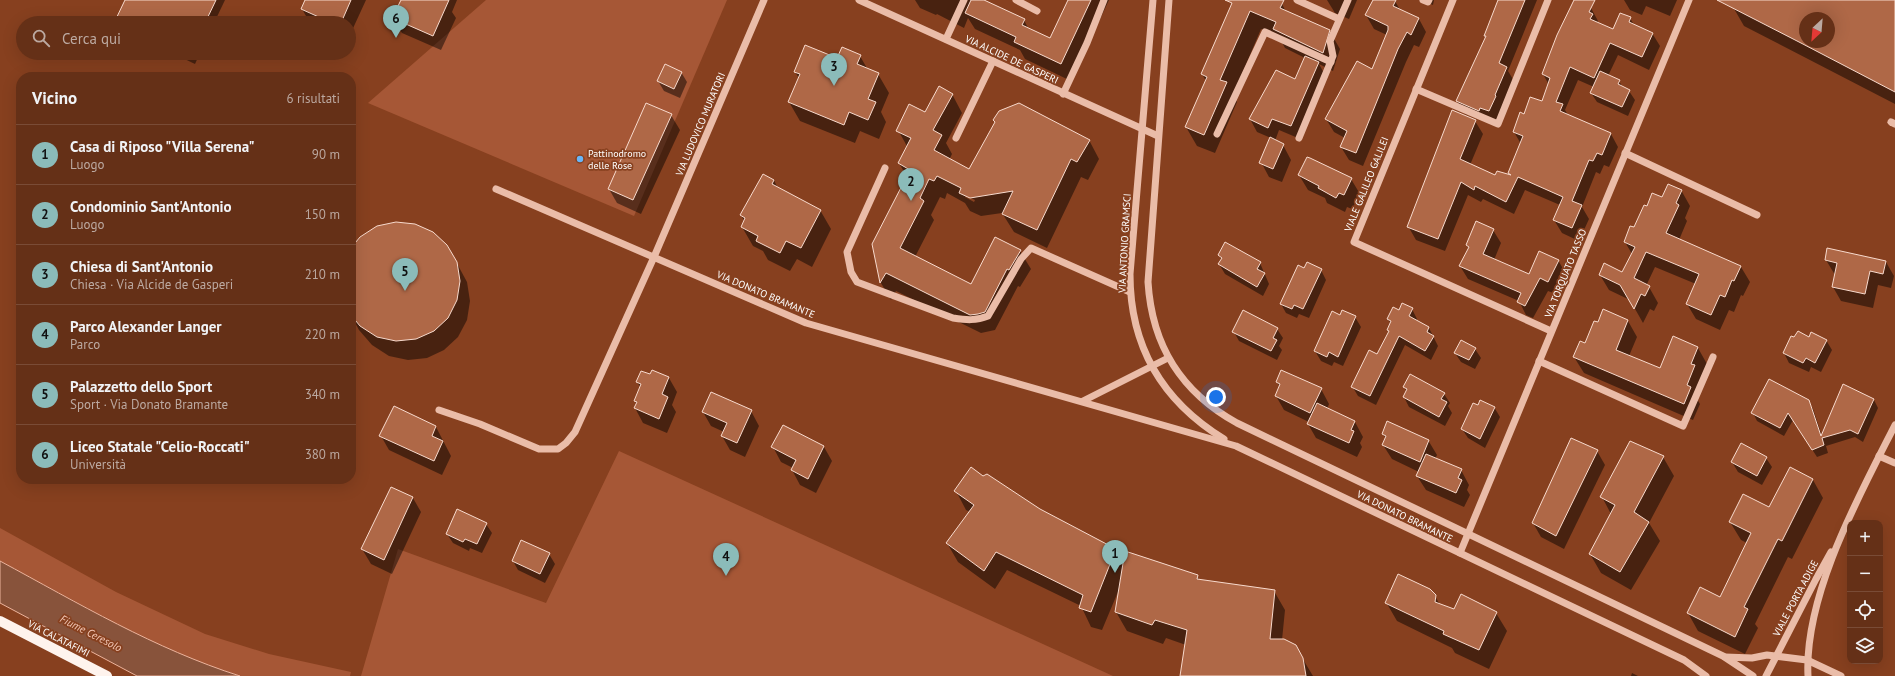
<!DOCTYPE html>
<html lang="it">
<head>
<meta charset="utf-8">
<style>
  body { margin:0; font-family:"PT Sans",sans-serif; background:#6d3c24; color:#f1f3f6 }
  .controls { position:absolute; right:12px; bottom:12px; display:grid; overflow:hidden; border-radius:8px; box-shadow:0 4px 16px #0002 }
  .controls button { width:36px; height:36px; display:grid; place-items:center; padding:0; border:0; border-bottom:1px solid #794b36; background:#653017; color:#f1f3f6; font:20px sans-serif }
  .compass { position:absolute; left:1799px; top:12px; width:36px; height:36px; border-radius:50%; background:#653017; box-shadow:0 4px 16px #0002; rotate:206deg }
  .you { position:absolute; left:1216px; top:397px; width:14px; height:14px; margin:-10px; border:3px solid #fff; border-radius:50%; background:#1a73e8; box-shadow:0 0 0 6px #1a73e833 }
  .badge { display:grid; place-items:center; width:26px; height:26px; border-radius:50%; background:#8bbbb9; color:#111; font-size:13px; font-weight:700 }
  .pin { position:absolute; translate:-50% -33px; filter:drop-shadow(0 1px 2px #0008) }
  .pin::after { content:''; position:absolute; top:21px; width:14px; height:12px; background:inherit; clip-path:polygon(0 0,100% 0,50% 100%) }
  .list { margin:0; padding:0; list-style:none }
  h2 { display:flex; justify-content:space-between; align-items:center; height:52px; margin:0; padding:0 16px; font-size:17px }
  h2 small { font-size:13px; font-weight:400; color:#bca9a1 }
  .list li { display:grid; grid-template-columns:26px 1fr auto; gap:12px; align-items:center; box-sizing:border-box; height:60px; padding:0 16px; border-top:1px solid #794b36 }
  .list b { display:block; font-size:15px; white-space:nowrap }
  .list p { margin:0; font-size:13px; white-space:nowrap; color:#bca9a1 }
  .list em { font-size:13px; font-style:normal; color:#bca9a1 }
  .icon { flex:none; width:22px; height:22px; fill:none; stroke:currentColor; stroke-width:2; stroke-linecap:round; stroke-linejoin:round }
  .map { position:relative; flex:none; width:1895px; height:676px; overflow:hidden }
  .search { position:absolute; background:#653017; box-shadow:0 4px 16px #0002; left:16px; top:16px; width:340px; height:44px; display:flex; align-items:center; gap:10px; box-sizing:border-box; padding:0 14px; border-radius:22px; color:#bca9a1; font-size:15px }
  .panel { position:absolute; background:#653017; box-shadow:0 4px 16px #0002; left:16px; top:72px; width:340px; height:412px; border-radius:16px }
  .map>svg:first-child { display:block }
  .green { fill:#a65736 }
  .water { fill:#88533b; stroke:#ecb39c }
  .shadow { fill:#0007; fill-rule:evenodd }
  .building { fill:#af6847; stroke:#f8dacd; fill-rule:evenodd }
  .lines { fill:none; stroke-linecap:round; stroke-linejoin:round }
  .minor { stroke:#eabca8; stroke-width:7 }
  .major { stroke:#fef3ed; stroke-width:10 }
  .poi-dot { fill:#68b6f9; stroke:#87401f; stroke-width:1.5 }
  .labels { text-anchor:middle; stroke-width:3.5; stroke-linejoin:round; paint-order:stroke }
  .street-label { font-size:10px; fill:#fff; stroke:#87401f }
  .poi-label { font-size:10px; fill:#fff; stroke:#87401f; text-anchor:start }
  .water-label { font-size:11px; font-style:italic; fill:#f2c6b4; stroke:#87401f }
</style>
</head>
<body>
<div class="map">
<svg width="1895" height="676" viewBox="0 0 1895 676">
  <rect width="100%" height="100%" fill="#87401f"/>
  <g class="green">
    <path d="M486,0H727L634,216L368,103Z"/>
    <path d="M619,451L1113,676H361L398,549L546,603Z"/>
    <path d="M0,528L116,592L205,634L269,654L351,672L350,676H240L200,663L139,636L0,561Z"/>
  </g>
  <path class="water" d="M0,561C78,603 155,649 240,676H137L0,603Z"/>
  <g class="shadow">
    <path d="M126,0H225L214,23H119Z"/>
    <path d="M307,0H366L349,37V23H310L302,9Z"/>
    <path d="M402,0H457L452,12L456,18L441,50L402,33L393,18Z"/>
    <path d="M915,0H982L1024,20L1029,30L1050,39L1069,0H1109L1071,81L1025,59L1020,50L975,29L968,18L964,28L937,14L936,15L920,8Z"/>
    <path d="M1234,0H1272L1282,4L1286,12L1329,30L1340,49L1333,71L1319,64L1325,75L1298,138L1279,130L1275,141L1283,145L1291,160L1282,182L1269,177L1261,162L1271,138L1257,132L1250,119L1296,80L1305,58L1285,48L1279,37L1261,29L1233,95L1237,102L1215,153L1197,146L1186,127L1206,81L1202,74Z"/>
    <path d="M1327,0H1357L1349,19L1335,13Z"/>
    <path d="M1374,0L1395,1L1400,10L1419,19L1426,32L1419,47L1414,45L1406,62L1363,166L1349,160L1341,147L1345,138L1334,132L1326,119L1373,70L1387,35L1374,29L1366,15Z"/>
    <path d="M1421,0H1434L1433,5Z"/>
    <path d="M1499,0H1537L1508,71L1514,81L1496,124L1465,114L1457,101L1486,38L1485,36Z"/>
    <path d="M1624,0H1677L1670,16L1646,6L1642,15L1630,10Z"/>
    <path d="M1737,0H1895V104L1744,26L1733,7ZM1805,18H1829V42H1805Z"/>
    <path d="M1591,8L1598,21L1597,23L1613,30L1630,18L1634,25L1652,33L1660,46L1649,70L1618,55L1608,76L1619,81L1623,88L1629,91L1635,100L1628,116L1597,102L1591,93L1594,87L1578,80L1565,110L1568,115L1611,134L1618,147L1609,167L1604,165L1600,174L1596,172L1582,207L1589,219L1579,241L1562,233L1554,220L1560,205L1525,190L1514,214L1483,199L1481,202L1468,195L1445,251L1416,240L1408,226L1475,121L1483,134L1470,165L1495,177L1510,175L1509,173L1521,144L1514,132L1525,115L1542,102L1549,85L1543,74Z"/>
    <path d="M172,53H200L195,64Z"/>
    <path d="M860,56L868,70L878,74L889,93L881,112L886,122L879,139L860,131L855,143L800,121L789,102L799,78L795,72L838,59Z"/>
    <path d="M681,72L687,82L680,98L664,91L658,81Z"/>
    <path d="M952,94L962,113L946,143L952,154L949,160L970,170L1089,140L1099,159L1088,180L1081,177L1047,248L1014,232L1002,213L981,216L970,211L965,203L947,193L945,199L940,197L931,215L934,220L915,257L971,285L1020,251L1031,269L1020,287L1018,286L995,330L981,333L896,291L891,300L881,283L873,244L907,177L899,163L908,148L898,130ZM965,195L975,200L974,202L965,197Z"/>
    <path d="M671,115L680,130L641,214L617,203L609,189Z"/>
    <path d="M1299,175L1351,179L1360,194L1352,209L1347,207L1345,212L1327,203L1325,198L1308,190Z"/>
    <path d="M774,180L778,189L820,210L831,229L812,267L797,259L790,271L768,260L763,251L753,246L742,227L745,222L741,215Z"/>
    <path d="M1681,190L1690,206L1685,218L1687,221L1679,240L1741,267L1750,282L1743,296L1741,295L1734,312L1729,310L1720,330L1696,319L1687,304L1696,284L1655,267L1646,286L1649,287L1658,303L1654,311L1650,309L1643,323L1630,300L1609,290L1600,275L1622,273L1632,254L1625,242L1647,207Z"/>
    <path d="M1493,230L1501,243L1494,260L1530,275L1558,260L1566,274L1556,294L1548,291L1533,318L1526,315L1519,301L1468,279L1460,266L1469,249L1467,245Z"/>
    <path d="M447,245L467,282L470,301L467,320L458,337L444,350L427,358L408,360L389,356L372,345L359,330L351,315V249Z"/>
    <path d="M1219,255L1260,263L1269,284L1263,296L1225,274L1219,264L1222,260Z"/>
    <path d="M1826,260L1886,262L1894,276L1891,288L1878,285L1873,308L1841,301L1833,287L1835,275Z"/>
    <path d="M1305,269L1321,270L1326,280L1309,318L1299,314L1297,318L1286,313L1281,304Z"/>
    <path d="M1412,309L1417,319L1416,321L1429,328L1438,346L1431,360L1405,345L1376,405L1358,396L1352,386L1378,355L1389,332L1388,329L1391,324L1388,319L1399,311Z"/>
    <path d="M1604,310L1628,321L1637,337L1629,356L1660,370L1698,348L1707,364L1697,399L1700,404L1693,420L1584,373L1574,357L1585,345Z"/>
    <path d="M1342,311L1355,317L1361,327L1343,366L1334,362L1332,366L1321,361L1315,351Z"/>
    <path d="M1277,329L1283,338L1279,346L1282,350L1277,360L1239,341L1234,332Z"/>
    <path d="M1810,338L1826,340L1832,350L1821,372L1811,367L1809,372L1789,363L1784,353Z"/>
    <path d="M1475,349L1481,358L1475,369L1461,362L1455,353Z"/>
    <path d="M650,376L669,378L677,392L672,405L676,412L667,433L643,423L635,408L637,404L635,401L641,388L637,382Z"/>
    <path d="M1277,382L1321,389L1329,404L1327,409L1355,422L1363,437L1360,443L1362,447L1357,457L1316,438L1308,424L1309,422L1284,410L1276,396L1280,387Z"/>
    <path d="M1843,386L1874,400L1878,408L1863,442L1855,437L1826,446L1828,453L1817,457L1793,420L1784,436L1757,421L1753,413L1808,401L1813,409L1822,436Z"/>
    <path d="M1404,387L1444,394L1450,403L1448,406L1452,413L1445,426L1409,407L1404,397L1407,392Z"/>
    <path d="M394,407L436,427L451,456L442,475L389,450L381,436Z"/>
    <path d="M1494,407L1500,417L1485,448L1468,438L1462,429Z"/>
    <path d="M751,411L759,426L745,457L730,450L722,436L724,432L711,426L703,412Z"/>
    <path d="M1383,434L1428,440L1437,455L1435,459L1461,470L1469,485L1467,490L1470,495L1464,507L1426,490L1417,476L1419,472L1392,459L1383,445L1386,439Z"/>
    <path d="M773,447H824L832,461L816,493L800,485L792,470L793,468L781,462Z"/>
    <path d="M1597,451L1605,465L1564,549L1541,537L1533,523Z"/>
    <path d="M1663,457L1674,476L1649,523L1660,541L1631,590L1601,573L1590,554L1611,514L1602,497Z"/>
    <path d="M1766,458L1772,467L1762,485L1738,472L1732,462Z"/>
    <path d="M983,477L1040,510L1115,550L1124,565L1197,576L1200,581L1274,591L1285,610L1282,640L1295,646L1313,676H1181L1186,645L1166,638L1163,644L1127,631L1116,612L1120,587L1102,630L1091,627L1081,606L1007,570L995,589L958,562L947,543L970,512L966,510L956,491Z"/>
    <path d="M1813,480L1823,498L1792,559L1788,557L1755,624L1758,628L1745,654L1698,631L1688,613L1720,598L1747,543L1741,540L1730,522L1770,508Z"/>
    <path d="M413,498L421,512L392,574L371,564L362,549Z"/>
    <path d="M486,524L492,533L482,553L470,548L469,551L453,543L447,534Z"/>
    <path d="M549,554L555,564L545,583L518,570L513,561Z"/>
    <path d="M1435,596L1440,605L1454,610L1496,613L1507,631L1489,669L1455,653L1452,648L1397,621L1386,602Z"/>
    <path d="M1632,673L1638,676H1631Z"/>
  </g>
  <g class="building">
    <path d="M125,0H216L205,23H114Z"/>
    <path d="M305,0H351L341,23H332L301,9Z"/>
    <path d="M401,0H449L433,36L392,18Z"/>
    <path d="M971,0H984L1025,19L1022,25L1050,38L1068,0H1091L1061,64L1014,42L1016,37L965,13Z"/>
    <path d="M1225,0H1284L1280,8L1330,30L1323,53L1273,29L1276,22L1250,11L1220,80L1227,82L1204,135L1185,127L1207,77L1201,74L1232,3Z"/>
    <path d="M1373,0H1396L1393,6L1419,18L1411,35L1407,32L1398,49L1356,153L1340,147L1347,131L1325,119L1357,61L1372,69L1388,30V26L1365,15Z"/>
    <path d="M1498,0H1525L1499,63L1507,67L1495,95L1496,96L1489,111L1480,108L1479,111L1456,101L1486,36H1484Z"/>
    <path d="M1574,0H1595L1589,12L1593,14L1590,19L1613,29L1620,13L1631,17L1629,22L1653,33L1642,57L1610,43L1594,78L1570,67L1556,102L1563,104L1560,111L1611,133L1602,155L1597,153L1593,161L1589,160L1572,201L1582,205L1572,228L1553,220L1563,197L1518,177L1506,202L1475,186L1474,190L1461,182L1438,239L1407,227L1452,110L1476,120L1460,159L1495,175L1497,171L1511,175L1508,173L1523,136L1513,132L1520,112L1524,114L1530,97L1542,101L1550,78L1542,74L1557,35Z"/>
    <path d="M1717,0H1895V92L1799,42ZM1805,18H1829V42H1805Z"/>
    <path d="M805,45L837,58L842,47L861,55L857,64L879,73L868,99L876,102L868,120L849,112L844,125L788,102L800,74L794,72Z"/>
    <path d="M1305,56L1319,62L1291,126L1272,119L1268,128L1249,119L1276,70L1295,79Z"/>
    <path d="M665,64L682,72L674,89L657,81Z"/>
    <path d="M1600,71L1620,80L1618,84L1630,90L1622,107L1590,93Z"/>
    <path d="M939,86L953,94L933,130L942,135L934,150L969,169L995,122L993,120L999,111L1019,103L1090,140L1077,162L1071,159L1037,230L1002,214L1013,191L970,198L959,193L961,188L937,176L934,181L929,179L920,198L924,201L900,248L971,284L995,237L1021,250L1009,270L1007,269L985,312L978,314L970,315L886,273L880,283L872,244L910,170L898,163L911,138L896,131L909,104L925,112Z"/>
    <path d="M646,103L672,114L633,200L608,189Z"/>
    <path d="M1270,137L1284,144L1273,169L1259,163Z"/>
    <path d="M1307,157L1310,158L1352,178L1344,195L1339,193L1336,198L1318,188L1319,186L1298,175Z"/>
    <path d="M763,174L774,180L772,184L821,210L801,248L786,241L780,253L756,241L758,236L741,227L745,218L740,215Z"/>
    <path d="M1668,184L1682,190L1676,203L1679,205L1666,233L1741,266L1734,281L1732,280L1725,297L1720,295L1711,315L1686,304L1699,274L1646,252L1634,278L1650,286L1645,296L1641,294L1634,309L1620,285L1599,275L1604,263L1622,272L1635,247L1624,242L1630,226L1634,227L1644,205L1647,206L1652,193L1662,197Z"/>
    <path d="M1476,221L1494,229L1483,254L1529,274L1539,251L1559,260L1548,282L1540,278L1525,306L1517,302L1521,293L1459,266L1469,247L1466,245Z"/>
    <path d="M396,222L415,224L433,232L447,245L457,262L460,281L457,300L448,318L434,331L416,339L396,341L377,337L360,326L351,315V248L360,237L377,226Z"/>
    <path d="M1225,242L1261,262L1257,269L1265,273L1257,287L1218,264L1222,258L1218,255Z"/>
    <path d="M1827,248L1886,261L1883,274L1870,271L1865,294L1832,287L1837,263L1825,260Z"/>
    <path d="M1307,262L1322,269L1303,309L1294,305L1292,309L1280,304L1298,265L1304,268Z"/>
    <path d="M1402,303L1413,308L1409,316L1429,327L1427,332L1434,336L1425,351L1399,336L1370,396L1351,387L1369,350L1377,354L1389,331L1387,330L1391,321L1387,319L1393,307L1399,310Z"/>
    <path d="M1603,309L1628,320L1616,350L1660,368L1673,336L1698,347L1691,364L1695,365L1687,385L1691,387L1684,404L1573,357L1580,341L1585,343L1594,321L1598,322Z"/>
    <path d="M1243,310L1278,328L1273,338L1277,340L1271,351L1232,332Z"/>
    <path d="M1342,310L1356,316L1338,357L1329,352L1327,357L1314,351L1332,311L1340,315Z"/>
    <path d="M1798,331L1809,337L1811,332L1827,340L1815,363L1806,358L1803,363L1783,353L1791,336L1794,337Z"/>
    <path d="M1461,340L1476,348L1469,360L1454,353Z"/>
    <path d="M652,370L669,377L662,394L668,397L659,419L634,408L637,402L634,401L641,384L636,382L641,371L650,374Z"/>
    <path d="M1281,370L1322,388L1310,413L1275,396L1280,384L1276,382Z"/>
    <path d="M1410,374L1445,393L1441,399L1447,402L1439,417L1403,397L1407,389L1403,387Z"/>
    <path d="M1769,379L1809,400L1821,436L1843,384L1874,399L1858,434L1850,430L1822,438L1824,445L1812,450L1788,413L1780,428L1751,413Z"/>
    <path d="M711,392L752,410L737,443L721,436L727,423L702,412Z"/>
    <path d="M1480,400L1495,407L1480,439L1461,429L1473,403L1478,405Z"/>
    <path d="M1317,403L1355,421L1351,430L1354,431L1349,443L1307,424Z"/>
    <path d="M394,406L436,426L432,436L443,441L434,461L379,436Z"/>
    <path d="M1387,421L1429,440L1420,462L1382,445L1386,436L1382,434Z"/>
    <path d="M783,425L824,446L808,479L791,470L796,460L771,447Z"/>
    <path d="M1571,438L1598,450L1556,536L1532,523Z"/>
    <path d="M1630,441L1664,456L1634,512L1649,522L1620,572L1589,554L1615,505L1600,497Z"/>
    <path d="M1741,443L1767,457L1757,476L1731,462Z"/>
    <path d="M1426,454L1462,469L1458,478L1462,480L1456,493L1416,476Z"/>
    <path d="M971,467L983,476L987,474L1040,509L1116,549L1091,612L1079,608L1083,595L996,552L984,571L946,543L974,505L954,491Z"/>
    <path d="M1790,467L1813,479L1782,541L1778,539L1744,607L1748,609L1735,637L1687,613L1700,587L1720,597L1751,533L1729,522L1743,494L1769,507Z"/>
    <path d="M391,487L413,497L384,560L361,549Z"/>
    <path d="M457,509L487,523L477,544L465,539L463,542L446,534Z"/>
    <path d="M521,540L550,553L540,574L512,561Z"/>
    <path d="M1125,551L1198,575L1197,579L1275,590L1270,639H1284L1296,645L1303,658L1306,676H1180L1187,630L1155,620L1152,625L1115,612Z"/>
    <path d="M1398,574L1430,589L1436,595L1435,602L1454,609L1461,594L1497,612L1479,650L1443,634L1444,631L1385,603Z"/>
  </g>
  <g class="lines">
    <g class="minor">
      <path d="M859,0L1158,136"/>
      <path d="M1016,0L1037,11"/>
      <path d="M1153,0L1130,274C1130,347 1162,401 1224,439"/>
      <path d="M1169,0L1148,282C1152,346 1181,392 1237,423L1723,656L1753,676"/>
      <path d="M1297,0L1339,19"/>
      <path d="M1423,0L1428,2L1429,0"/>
      <path d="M1453,0L1354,242L1551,331"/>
      <path d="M946,39L964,0"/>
      <path d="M1416,89L1498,124L1548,0"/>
      <path d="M1063,94L1087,43L1104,0"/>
      <path d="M1891,122L1895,124"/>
      <path d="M1217,134L1265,32L1331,62"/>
      <path d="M956,138L993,61"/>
      <path d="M1299,138L1333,56L1330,41L1348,0"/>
      <path d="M1625,153L1757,215"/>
      <path d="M885,168L847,252L851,272L857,282L953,318C966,320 976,321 988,316L1021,259L1031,248L1130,292"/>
      <path d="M496,189L806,323L1236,446L1684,660L1706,676"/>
      <path d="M1539,361L1683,426L1713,357"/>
      <path d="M1083,401L1168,358"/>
      <path d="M439,410L480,424L539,449H558L566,443L575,432L654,257L764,0"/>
      <path d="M1879,456L1895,463"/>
      <path d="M1460,553L1689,0"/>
      <path d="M1725,657L1752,658L1767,655L1807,660L1841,676"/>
      <path d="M1766,676L1816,579L1831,552"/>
      <path d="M1808,676C1804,595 1859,496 1895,425"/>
    </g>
    <path class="major" d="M0,621L107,676"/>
  </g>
  <circle class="poi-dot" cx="580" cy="159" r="4"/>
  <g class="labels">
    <g class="street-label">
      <text transform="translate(1012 59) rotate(25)" y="4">VIA ALCIDE DE GASPERI</text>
      <text transform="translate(700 124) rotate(-67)" y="4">VIA LUDOVICO MURATORI</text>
      <text transform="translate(1366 184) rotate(-68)" y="4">VIALE GALILEO GALILEI</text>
      <text transform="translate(1124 243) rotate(-87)" y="4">VIA ANTONIO GRAMSCI</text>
      <text transform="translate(1565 273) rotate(-68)" y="4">VIA TORQUATO TASSO</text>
      <text transform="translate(766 294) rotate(23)" y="4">VIA DONATO BRAMANTE</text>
      <text transform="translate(1405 516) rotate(26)" y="4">VIA DONATO BRAMANTE</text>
      <text transform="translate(1795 598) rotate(-62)" y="4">VIALE PORTA ADIGE</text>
      <text transform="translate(59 638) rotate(27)" y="4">VIA CALATAFIMI</text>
    </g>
    <g class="poi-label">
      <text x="588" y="157">Pattinodromo<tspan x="588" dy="12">delle Rose</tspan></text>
    </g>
    <g class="water-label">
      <text transform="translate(91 633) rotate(27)" y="4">Fiume Ceresolo</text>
    </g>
  </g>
</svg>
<div class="controls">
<button>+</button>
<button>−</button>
<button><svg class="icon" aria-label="locate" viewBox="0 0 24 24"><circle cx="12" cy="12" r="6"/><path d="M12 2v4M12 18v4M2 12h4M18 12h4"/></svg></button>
<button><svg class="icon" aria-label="layers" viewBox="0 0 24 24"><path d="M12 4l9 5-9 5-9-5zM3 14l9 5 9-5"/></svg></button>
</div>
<svg class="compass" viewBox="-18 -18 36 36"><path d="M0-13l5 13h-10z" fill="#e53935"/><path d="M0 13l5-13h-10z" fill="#bca9a1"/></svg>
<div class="you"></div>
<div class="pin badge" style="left:1115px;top:573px">1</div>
<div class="pin badge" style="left:911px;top:201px">2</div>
<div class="pin badge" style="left:834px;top:86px">3</div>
<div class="pin badge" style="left:726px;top:576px">4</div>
<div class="pin badge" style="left:405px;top:291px">5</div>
<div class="pin badge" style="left:396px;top:38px">6</div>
<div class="search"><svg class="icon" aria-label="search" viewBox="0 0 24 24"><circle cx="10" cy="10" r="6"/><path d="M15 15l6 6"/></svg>Cerca qui</div>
<section class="panel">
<h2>Vicino<small>6 risultati</small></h2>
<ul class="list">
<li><span class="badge">1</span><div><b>Casa di Riposo &quot;Villa Serena&quot;</b><p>Luogo</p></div><em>90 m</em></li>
<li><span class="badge">2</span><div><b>Condominio Sant'Antonio</b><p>Luogo</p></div><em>150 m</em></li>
<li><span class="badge">3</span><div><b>Chiesa di Sant'Antonio</b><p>Chiesa · Via Alcide de Gasperi</p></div><em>210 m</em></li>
<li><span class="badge">4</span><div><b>Parco Alexander Langer</b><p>Parco</p></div><em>220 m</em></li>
<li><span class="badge">5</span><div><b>Palazzetto dello Sport</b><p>Sport · Via Donato Bramante</p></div><em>340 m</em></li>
<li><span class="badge">6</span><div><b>Liceo Statale &quot;Celio-Roccati&quot;</b><p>Università</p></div><em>380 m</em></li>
</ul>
</section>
</div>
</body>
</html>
